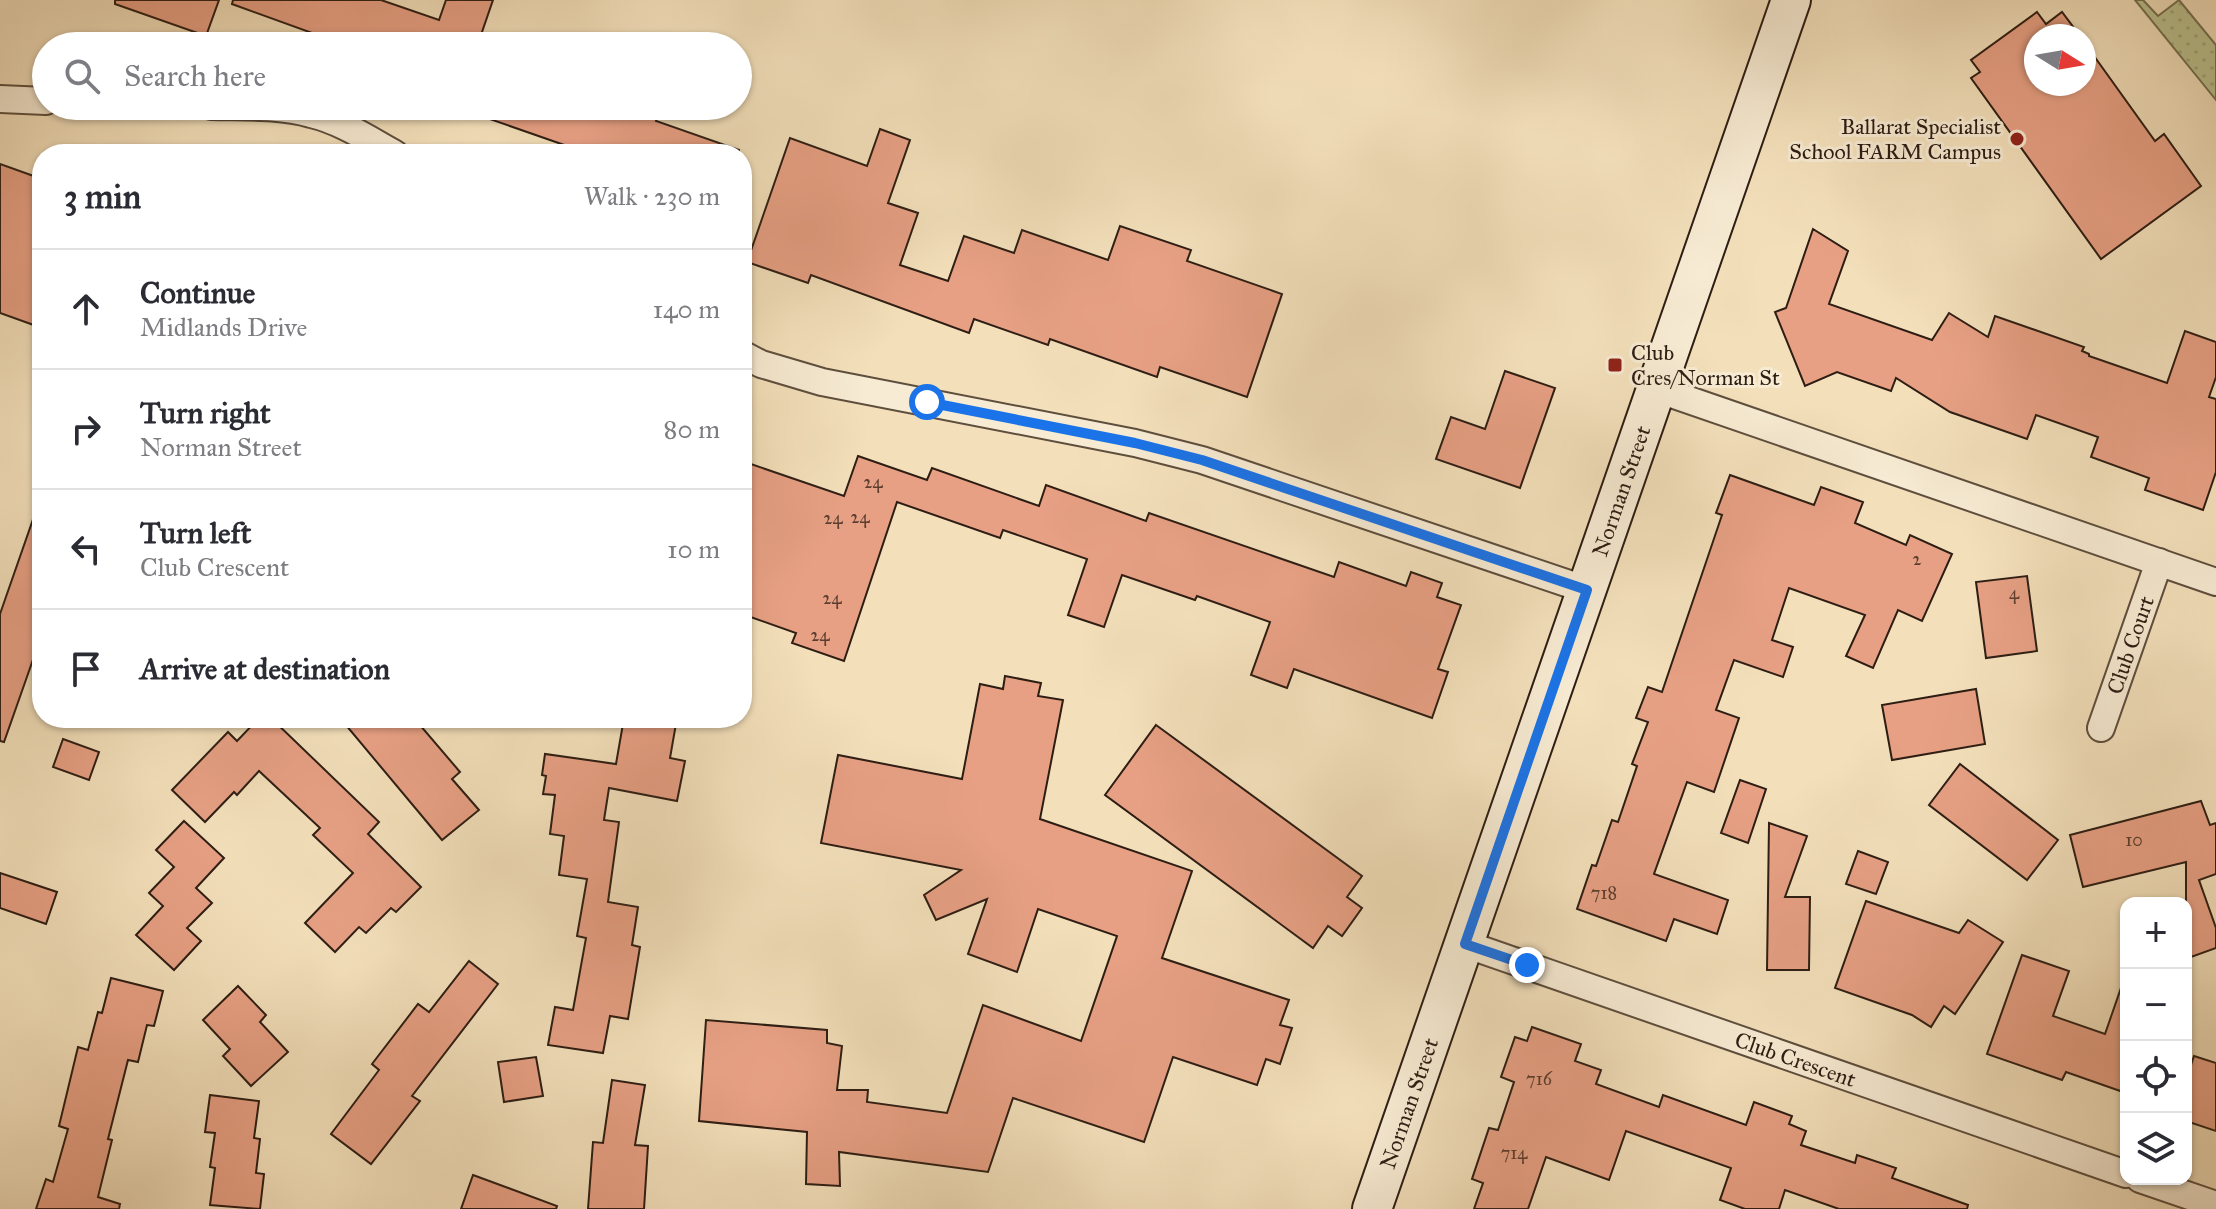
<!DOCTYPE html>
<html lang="en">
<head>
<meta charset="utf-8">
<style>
  body { margin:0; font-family:"IM FELL Great Primer",serif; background:#f2f2f3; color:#2b2b33 }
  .controls { position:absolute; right:24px; bottom:24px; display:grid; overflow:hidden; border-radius:16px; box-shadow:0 2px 6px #0004 }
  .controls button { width:72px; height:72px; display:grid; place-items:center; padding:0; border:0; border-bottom:2px solid #e1e1e2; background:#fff; color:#2b2b33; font:40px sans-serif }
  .compass { position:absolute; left:2024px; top:24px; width:72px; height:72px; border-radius:50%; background:#fff; box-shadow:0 2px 6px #0004; rotate:101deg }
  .stop { position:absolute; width:24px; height:24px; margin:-18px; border:6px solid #1a73e8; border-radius:50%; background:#fff }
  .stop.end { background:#1a73e8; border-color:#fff; box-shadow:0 2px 8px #0008 }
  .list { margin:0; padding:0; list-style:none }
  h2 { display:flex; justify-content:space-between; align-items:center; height:104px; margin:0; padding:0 32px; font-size:34px }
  h2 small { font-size:26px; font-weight:400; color:#7c7c81 }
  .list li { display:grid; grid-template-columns:52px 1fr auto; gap:24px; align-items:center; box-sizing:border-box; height:120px; padding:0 32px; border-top:2px solid #e1e1e2 }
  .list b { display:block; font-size:30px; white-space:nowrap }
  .list p { margin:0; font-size:26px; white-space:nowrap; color:#7c7c81 }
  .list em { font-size:26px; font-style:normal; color:#7c7c81 }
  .icon { flex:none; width:44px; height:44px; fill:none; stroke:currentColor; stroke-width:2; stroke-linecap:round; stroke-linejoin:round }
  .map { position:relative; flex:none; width:2216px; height:1209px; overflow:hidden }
  .search { position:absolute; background:#fff; box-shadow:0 2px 6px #0004; left:32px; top:32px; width:720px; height:88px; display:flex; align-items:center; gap:20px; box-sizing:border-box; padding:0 28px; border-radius:44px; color:#7c7c81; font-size:30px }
  .panel { position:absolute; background:#fff; box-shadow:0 2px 6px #0004; left:32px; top:144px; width:720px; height:584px; border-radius:32px }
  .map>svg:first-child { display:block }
  .grass { fill:url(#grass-dots); stroke:#747052; stroke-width:2 }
  .building { fill:#e7a084; stroke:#2d1d13; stroke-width:2 }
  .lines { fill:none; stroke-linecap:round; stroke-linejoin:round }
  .street-casing { stroke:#5e4e3d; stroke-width:30 }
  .secondary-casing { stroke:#2d1d13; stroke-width:42 }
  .street { stroke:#f7ebd3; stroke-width:26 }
  .secondary { stroke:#f7ebd3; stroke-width:38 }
  .route { stroke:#1a73e8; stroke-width:10 }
  .poi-dot { fill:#8f2418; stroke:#f7ebd3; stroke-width:3 }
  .labels { text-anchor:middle; stroke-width:6; stroke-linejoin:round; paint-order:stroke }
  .number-label { font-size:18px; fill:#5c3e2f }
  .poi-label { font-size:22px; fill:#2d1d13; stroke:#f7ebd3; text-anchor:end }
  .street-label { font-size:22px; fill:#2d1d13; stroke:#f7ebd3 }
</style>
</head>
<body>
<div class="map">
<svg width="2216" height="1209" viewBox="0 0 2216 1209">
  <defs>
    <pattern id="grass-dots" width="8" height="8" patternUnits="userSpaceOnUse" patternTransform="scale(2)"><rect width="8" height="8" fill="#bbc290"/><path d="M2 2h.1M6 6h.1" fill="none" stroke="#a1a67b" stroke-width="1.8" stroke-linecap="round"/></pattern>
  </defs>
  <rect width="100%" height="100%" fill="#f3e0bb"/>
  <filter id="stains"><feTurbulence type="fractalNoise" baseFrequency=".0025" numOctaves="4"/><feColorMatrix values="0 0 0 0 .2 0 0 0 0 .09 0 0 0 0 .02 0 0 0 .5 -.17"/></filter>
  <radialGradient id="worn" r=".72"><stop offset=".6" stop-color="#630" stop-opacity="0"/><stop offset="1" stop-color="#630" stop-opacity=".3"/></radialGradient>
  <path class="grass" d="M2135,0H2143L2158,16L2179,0L2216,45V100Z"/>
  <g class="building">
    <path d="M115,0H219L206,36L115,4Z"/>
    <path d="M233,0H381L439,20L446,0H493L481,35L501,42L500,46H348L232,4Z"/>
    <path d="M2037,12L2046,24L2062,12L2080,36H2036V84H2084V42L2155,141L2164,134L2201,186L2101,259L1971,78L1980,72L1971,60Z"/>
    <path d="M465,106H589L614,115L617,106H661L656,121L739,150V154H590L464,110Z"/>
    <path d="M880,129L910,140L888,203L918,213L900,265L948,281L964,236L1014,253L1022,230L1108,260L1120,226L1191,250L1187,261L1282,294L1247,397L1160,367L1157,377L1050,339L1048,345L974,319L969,333L811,275L808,283L747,262L790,138L867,166Z"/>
    <path d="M0,164L42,179V328L0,313Z"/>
    <path d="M1813,229L1848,251L1829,304L1932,340L1949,313L1988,337L1995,316L2084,347L2082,351L2089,354V356L2167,383L2185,331L2216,342V377L2209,397L2216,399V472L2203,510L2145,490L2149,478L2091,457L2098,437L2036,415L2027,439L1950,412L1896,378L1891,391L1837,372L1805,386L1775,312L1786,308Z"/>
    <path d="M1505,371L1555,388L1520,488L1436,459L1451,417L1485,429Z"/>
    <path d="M858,456L927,480L932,468L1039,506L1046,485L1146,521L1149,513L1334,577L1339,562L1406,586L1411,572L1442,583L1437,597L1461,605L1438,669L1448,672L1432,718L1294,669L1287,688L1251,675L1270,622L1197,596L1195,600L1122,575L1104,627L1068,615L1087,559L1003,530L1000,538L897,502L844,661L792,643L796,633L742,614V461L844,496Z"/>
    <path d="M1730,475L1814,505L1821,487L1863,502L1855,523L1906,545L1910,535L1952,554L1922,621L1898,610L1873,668L1846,656L1865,615L1789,588L1772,640L1793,647L1783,677L1734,660L1716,710L1739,718L1714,792L1687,782L1654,874L1728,900L1717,934L1674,919L1666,941L1577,909L1592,865L1596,866L1612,820L1618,822L1637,766L1632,764L1648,722L1636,718L1648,687L1662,692L1722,515L1716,513Z"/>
    <path d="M38,505L42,506V634L4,742L0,741V614Z"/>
    <path d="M2027,576L2037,651L1986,658L1976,582Z"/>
    <path d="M1005,676L1041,683L1038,696L1063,700L1040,819L1192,871L1162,958L1289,1000L1280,1025L1292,1028L1280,1064L1266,1059L1257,1085L1173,1057L1144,1142L1013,1098L988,1172L839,1152L840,1186L806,1184L807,1132L699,1121L706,1020L827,1030V1043L842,1046L837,1090H868L867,1102L947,1113L983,1005L1081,1041L1117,936L1038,909L1017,972L968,954L987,899L936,920L924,895L961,870L821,843L838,755L962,779L980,684L1003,689Z"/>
    <path d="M1976,689L1985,744L1892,760L1882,705Z"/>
    <path d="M259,718H271L379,822L368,834L421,887L396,912L391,908L366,933L359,927L335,952L305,923L353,873L313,835L320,828L259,771L237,795L234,792L205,822L172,790L228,732L237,741Z"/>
    <path d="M340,718H414L460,772L452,779L479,810L442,840Z"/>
    <path d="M624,718H677L670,758L685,761L677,801L609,788L604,820L619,822L608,902L638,907L632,945L640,947L628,1019L610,1016L603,1053L548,1045L555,1007L573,1010L586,938L577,936L587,879L559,875L564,836L550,834L555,795L543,794L546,776L542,775L545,754L616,764Z"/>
    <path d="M1156,725L1362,876L1347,897L1362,908L1342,936L1328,926L1313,948L1105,795Z"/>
    <path d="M63,739L99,752L89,780L53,767Z"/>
    <path d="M1960,764L2058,840L2027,880L1929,805Z"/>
    <path d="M1740,780L1766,789L1748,843L1721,833Z"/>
    <path d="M2201,801L2210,825L2216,823V874L2199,880L2216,928V948L2191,957L2186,942V862L2083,887L2070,835Z"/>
    <path d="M184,821L224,858L196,888L212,903L187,928L201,941L174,970L136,935L163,906L149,893L174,867L156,850Z"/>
    <path d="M1769,823L1807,836L1785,897H1810L1809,970H1767Z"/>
    <path d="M1858,851L1888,862L1876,894L1846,884Z"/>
    <path d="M0,873L57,892L46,924L0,908Z"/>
    <path d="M1866,901L1959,933L1968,920L2003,942L1955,1014L1944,1006L1931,1027L1912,1015L1835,988Z"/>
    <path d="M2022,955L2069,971L2053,1016L2105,1034L2122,985L2126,986V1093L2066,1072L2062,1080L1987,1054Z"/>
    <path d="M469,961L498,984L412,1096L420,1101L371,1164L331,1134L379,1070L372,1064L418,1004L429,1012Z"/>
    <path d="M111,978L163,991L154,1026L147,1025L138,1062L128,1060L108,1139L112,1140L98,1197L120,1204L119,1209H36L46,1179L53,1182L68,1129L59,1126L78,1047L88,1050L98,1012L102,1013Z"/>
    <path d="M238,986L266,1015L260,1022L288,1052L251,1086L223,1056L230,1049L203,1020Z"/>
    <path d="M1532,1027L1581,1044L1575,1061L1601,1070L1596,1084L1659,1107L1663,1095L1746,1125L1754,1102L1792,1116L1789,1124L1806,1131L1801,1145L1855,1163L1857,1155L1896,1168L1892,1178L1968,1205L1967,1209H1839L1785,1190L1779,1209H1745L1720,1200L1731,1168L1626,1131L1609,1180L1546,1157L1528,1209H1474L1483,1183L1472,1179L1489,1128L1498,1130L1514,1082L1501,1077L1515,1037L1527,1041Z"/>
    <path d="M2194,1056L2216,1063V1131L2186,1121V1080Z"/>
    <path d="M536,1057L543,1096L504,1102L498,1062Z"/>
    <path d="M612,1080L645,1085L635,1145L648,1146L644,1209H588L593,1142L603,1143Z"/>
    <path d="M210,1095L259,1101L254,1138L260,1139L256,1173L264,1174L260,1209L210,1205L215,1168L210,1167L215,1133L205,1132Z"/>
    <path d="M473,1175L557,1206L556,1209H461Z"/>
  </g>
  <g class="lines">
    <g class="street-casing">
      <g id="street">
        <path d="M0,99L46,101"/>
        <path d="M211,106C244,107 279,105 311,114C341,121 368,139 395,154"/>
        <path d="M742,354L761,364L822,382L1135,443L1202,460L1587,590"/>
        <path d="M1657,389L2216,582"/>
        <path id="s1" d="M2101,728L2159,562"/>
        <path id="s2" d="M1465,944L2126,1174"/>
        <path d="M2140,1179L2216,1205"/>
      </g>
    </g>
    <g class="secondary-casing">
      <g id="secondary">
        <path id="s3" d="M1372,1209L1791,0"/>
      </g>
    </g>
    <use href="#street" class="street"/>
    <use href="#secondary" class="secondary"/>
  </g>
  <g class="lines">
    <path class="route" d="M927,402L1135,443L1202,460L1587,590L1465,944L1527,965"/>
  </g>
  <g class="poi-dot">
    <circle cx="2017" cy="139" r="8"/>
    <rect x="1607" y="357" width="16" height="16" rx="4"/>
  </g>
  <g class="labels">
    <g class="number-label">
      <text x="873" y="488">24</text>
      <text x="860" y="523">24</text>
      <text x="833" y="524">24</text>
      <text x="1917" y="565">2</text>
      <text x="2014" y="599">4</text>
      <text x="832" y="604">24</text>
      <text x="820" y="641">24</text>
      <text x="2134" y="846">10</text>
      <text x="1604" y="899">718</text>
      <text x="1539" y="1085">716</text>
      <text x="1514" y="1159">714</text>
    </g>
    <g class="poi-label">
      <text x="2001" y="134">Ballarat Specialist<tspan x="2001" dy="25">School FARM Campus</tspan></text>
      <text x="1631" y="360" text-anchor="start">Club<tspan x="1631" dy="25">Cres/Norman St</tspan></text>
    </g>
    <g class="street-label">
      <text dy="8" stroke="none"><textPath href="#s3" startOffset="760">Norman Street</textPath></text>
      <text dy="8" stroke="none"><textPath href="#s1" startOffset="88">Club Court</textPath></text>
      <text dy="8" stroke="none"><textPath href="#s2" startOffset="350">Club Crescent</textPath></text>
      <text dy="8" stroke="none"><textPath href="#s3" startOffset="112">Norman Street</textPath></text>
    </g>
  </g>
  <rect width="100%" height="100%" filter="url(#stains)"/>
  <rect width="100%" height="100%" fill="url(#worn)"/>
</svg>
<div class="controls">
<button>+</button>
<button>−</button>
<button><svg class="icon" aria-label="locate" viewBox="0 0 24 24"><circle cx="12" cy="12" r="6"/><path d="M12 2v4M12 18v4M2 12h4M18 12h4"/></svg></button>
<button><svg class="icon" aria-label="layers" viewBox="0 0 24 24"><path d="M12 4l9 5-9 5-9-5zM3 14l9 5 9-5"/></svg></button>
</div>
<svg class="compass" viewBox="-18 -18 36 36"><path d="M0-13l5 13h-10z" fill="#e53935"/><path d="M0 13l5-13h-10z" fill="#7c7c81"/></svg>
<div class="stop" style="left:927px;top:402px"></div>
<div class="stop end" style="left:1527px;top:965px"></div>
<div class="search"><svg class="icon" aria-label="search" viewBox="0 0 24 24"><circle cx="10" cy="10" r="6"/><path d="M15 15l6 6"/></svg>Search here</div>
<section class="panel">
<h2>3 min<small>Walk · 230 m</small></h2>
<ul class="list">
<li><svg class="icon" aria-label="ahead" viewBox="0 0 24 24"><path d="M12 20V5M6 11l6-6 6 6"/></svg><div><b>Continue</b><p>Midlands Drive</p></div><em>140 m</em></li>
<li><svg class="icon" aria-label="right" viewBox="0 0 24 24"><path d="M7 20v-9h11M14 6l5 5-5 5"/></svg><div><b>Turn right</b><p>Norman Street</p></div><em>80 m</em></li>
<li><svg class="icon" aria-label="left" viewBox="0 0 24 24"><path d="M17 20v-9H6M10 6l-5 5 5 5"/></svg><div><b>Turn left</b><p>Club Crescent</p></div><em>10 m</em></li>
<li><svg class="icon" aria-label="arrive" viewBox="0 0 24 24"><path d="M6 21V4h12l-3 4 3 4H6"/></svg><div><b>Arrive at destination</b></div></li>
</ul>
</section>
</div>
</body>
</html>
